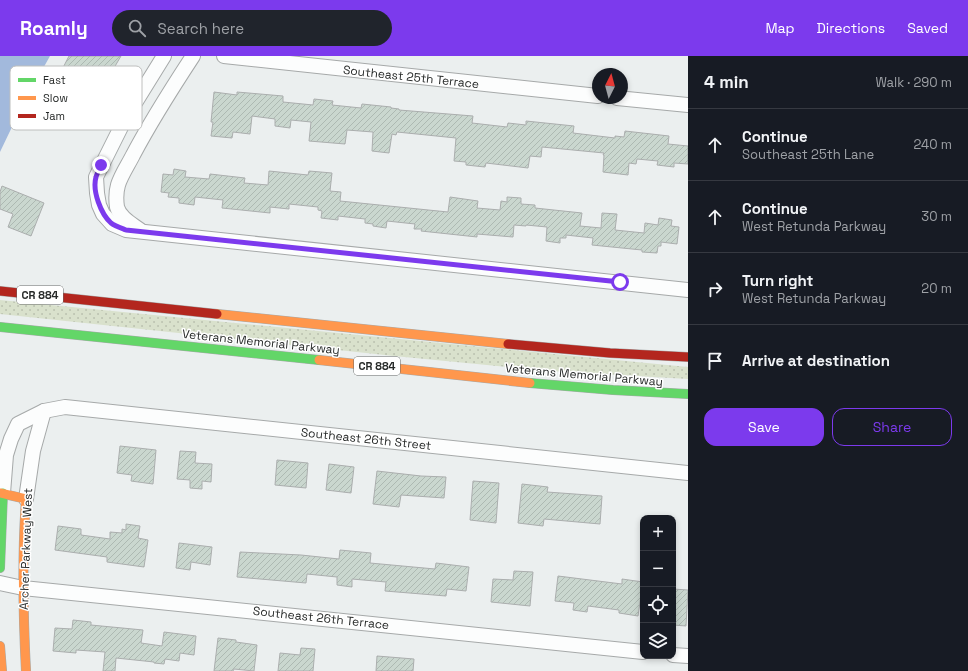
<!DOCTYPE html>
<html lang="en">
<head>
<meta charset="utf-8">
<style>
  body { margin:0; font-family:"Space Grotesk",sans-serif; background:#20242c; color:#f1f3f6 }
  .controls { position:absolute; right:12px; bottom:12px; display:grid; overflow:hidden; border-radius:8px; box-shadow:0 2px 6px #0003 }
  .controls button { width:36px; height:36px; display:grid; place-items:center; padding:0; border:0; border-bottom:1px solid #363941; background:#171b24; color:#f1f3f6; font:20px sans-serif }
  .compass { position:absolute; left:592px; top:12px; width:36px; height:36px; border-radius:50%; background:#171b24; box-shadow:0 2px 6px #0003; rotate:6deg }
  .stop { position:absolute; width:12px; height:12px; margin:-9px; border:3px solid #7c3aed; border-radius:50%; background:#fff }
  .stop.end { background:#7c3aed; border-color:#fff; box-shadow:0 1px 4px #0008 }
  .list { margin:0; padding:0; list-style:none }
  h2 { display:flex; justify-content:space-between; align-items:center; height:52px; margin:0; padding:0 16px; font-size:17px }
  h2 small { font-size:13px; font-weight:400; color:#9ea1a6 }
  .list li { display:grid; grid-template-columns:26px 1fr auto; gap:12px; align-items:center; box-sizing:border-box; height:72px; padding:0 16px; border-top:1px solid #363941 }
  .list b { display:block; font-size:15px; white-space:nowrap }
  .list p { margin:0; font-size:13px; white-space:nowrap; color:#9ea1a6 }
  .list em { font-size:13px; font-style:normal; color:#9ea1a6 }
  .actions { display:flex; gap:8px; padding:12px 16px }
  .actions a { flex:1; padding:9px 0; border:1px solid #7c3aed; border-radius:12px; text-align:center; font-size:14px; color:#7c3aed }
  .actions .main { background:#7c3aed; color:#fff }
  .icon { flex:none; width:22px; height:22px; fill:none; stroke:currentColor; stroke-width:2; stroke-linecap:round; stroke-linejoin:round }
  .map { position:relative; flex:none; width:688px; height:615px; overflow:hidden }
  header { display:flex; align-items:center; gap:24px; box-sizing:border-box; height:56px; padding:0 20px; background:#7c3aed; color:#fff }
  header strong { font-size:19px }
  nav { display:flex; gap:22px; margin-inline-start:auto; font-size:14px }
  .search { width:280px; height:36px; background:#20242c; display:flex; align-items:center; gap:10px; box-sizing:border-box; padding:0 14px; border-radius:22px; color:#9ea1a6; font-size:15px }
  main { display:flex }
  aside { flex:1; background:#171b24 }
  .map>svg:first-child { display:block }
  .grass { fill:url(#grass-dots) }
  .water { fill:#a2b9dc }
  .building { fill:url(#building-hatch); stroke:#abaeae }
  .lines { fill:none; stroke-linecap:round; stroke-linejoin:round }
  .street-casing { stroke:#a6a9a9; stroke-width:16 }
  .fast-casing { stroke:#a6a9a9; stroke-width:10 }
  .slow-casing { stroke:#a6a9a9; stroke-width:10 }
  .jam-casing { stroke:#a6a9a9; stroke-width:10 }
  .street { stroke:#fcfdfd; stroke-width:14 }
  .fast { stroke:#63d668; stroke-width:9 }
  .slow { stroke:#ff974d; stroke-width:9 }
  .jam { stroke:#b3261e; stroke-width:9 }
  .route { stroke:#7c3aed; stroke-width:5 }
  .labels { text-anchor:middle; stroke-width:3; stroke-linejoin:round; paint-order:stroke }
  .shield { fill:#fff; stroke:#676968; stroke-width:1 }
  .shield-label { font-size:11px; font-weight:bold; fill:#262928 }
  .street-label { font-size:12px; fill:#262928; stroke:#fff }
  .key { fill:#fff; stroke:#bebfbe; stroke-width:1 }
  .key-label { font-size:11px; fill:#262928 }
</style>
</head>
<body>
<header>
<strong>Roamly</strong>
<div class="search"><svg class="icon" aria-label="search" viewBox="0 0 24 24"><circle cx="10" cy="10" r="6"/><path d="M15 15l6 6"/></svg>Search here</div>
<nav><a>Map</a><a>Directions</a><a>Saved</a></nav>
</header>
<main>
<div class="map">
<svg width="688" height="615" viewBox="0 0 688 615">
  <defs>
    <pattern id="grass-dots" width="8" height="8" patternUnits="userSpaceOnUse"><rect width="8" height="8" fill="#d9e1cc"/><path d="M2 2h.1M6 6h.1" fill="none" stroke="#bac1af" stroke-width="1.8" stroke-linecap="round"/></pattern>
    <pattern id="building-hatch" width="6" height="6" patternUnits="userSpaceOnUse"><rect width="6" height="6" fill="#cad7cf"/><path d="M-1 1l2-2M0 6l6-6M5 7l2-2" fill="none" stroke="#adb9b2"/></pattern>
  </defs>
  <rect width="100%" height="100%" fill="#ebefef"/>
  <path class="grass" d="M0,244L688,311V323L550,315L394,300L0,258Z"/>
  <path class="water" d="M0,0H50L22,50L0,96Z"/>
  <g class="building">
    <path d="M69,0H121L114,12L118,15L108,29L105,27L92,51L84,46L74,63L51,51L55,43L49,39Z"/>
    <path d="M214,36L237,39V36L283,40V46L313,49L314,43L333,45L332,49L361,52L362,48L391,51V52L399,53V54L473,60L472,67L507,71L508,67L526,69V65L574,70L573,77L615,82V80L624,81L625,75L669,80L668,88L688,90V108L674,107V111L657,109L658,105L637,103L636,108L629,107L628,119L603,116L604,99H603L604,97L542,91L541,101L530,100L528,112L486,107L485,111L466,109V106L454,105L456,82L397,76L396,79L392,78L389,97L372,95L373,76L347,74L345,88L309,85L311,66L291,64L290,72L275,70V63L252,60L250,78L233,76L232,82L211,80L213,66H211Z"/>
    <path d="M174,113L186,115L185,121L209,123L210,118L245,122L244,127L268,129L269,115L308,119L309,115L332,117L330,135L341,136L340,145L448,156L450,141L478,145L477,152L500,154L501,145L507,146V141L521,142V148L535,149V152L582,157L580,170L601,172L602,157L617,158L615,174L644,177L645,167L658,169L659,162L672,164L671,170L679,171L677,188L661,186V190H658L657,197L642,196V194L592,189L593,182L566,179V182H560V187L546,185L547,171L526,169V170L514,169L513,181L477,178V181L421,175L422,173H414L415,168L387,165L386,172L373,170V168L365,167V163L338,160V164L321,162L322,155L318,154V151L289,148V153L270,151V157L222,152L223,144L195,141L194,149L179,147V142L168,141L169,137L161,136L163,118L173,119Z"/>
    <path d="M2,130L44,147L31,180L8,171L13,158L0,153V136Z"/>
    <path d="M120,390L156,394L153,428L131,425L132,419L117,417Z"/>
    <path d="M180,395L196,396L195,407L212,408L211,426L202,425V433L190,432V424L177,423Z"/>
    <path d="M277,404L308,407L306,432L275,429Z"/>
    <path d="M329,408L354,411L351,437L326,434Z"/>
    <path d="M377,415L421,420L446,421L444,442L401,439L399,451L373,448Z"/>
    <path d="M473,425L499,427L496,467L470,464Z"/>
    <path d="M522,428L548,431L547,436L602,440L600,468L544,463L543,470L518,467Z"/>
    <path d="M126,468L140,470L138,482L148,484L144,511L107,506V501L55,494L58,470L81,473V479L110,483V476L122,477V473L126,474Z"/>
    <path d="M179,487L212,491L210,509L191,506L190,514L176,512Z"/>
    <path d="M340,494L371,497L370,507L435,513L436,507L469,511L466,535L447,533L446,540L385,535L386,526L352,523V531L337,529V521L307,518L306,527L237,521L240,496L301,499L339,503Z"/>
    <path d="M514,515L533,516L530,550L491,546L493,523L513,524Z"/>
    <path d="M558,520L622,528V523L643,526L638,560L619,557V554L588,550L587,556L573,554L574,547L555,545Z"/>
    <path d="M673,533L688,534L686,570L673,569Z"/>
    <path d="M73,564L91,566V569L143,574L141,587L162,590L164,576L196,580L194,599L180,597L179,605L165,603L164,608L154,607V606L116,602L115,615H103L105,596L76,594V597L53,595L55,572L72,573Z"/>
    <path d="M218,582L236,584V586L257,589L254,615L234,613L233,615H214Z"/>
    <path d="M301,592L315,593L313,615H278L280,597L300,599Z"/>
    <path d="M377,600L414,603L413,615H376Z"/>
  </g>
  <g class="lines">
    <g class="street-casing">
      <g id="street">
        <path d="M164,0L125,63L96,121L97,137L99,149L103,158L112,168L126,174L688,234"/>
        <path d="M224,0L598,40"/>
        <path d="M617,42L688,49"/>
        <path d="M140,174C132,168 120,162 117,151C116,144 116,136 118,129C121,119 128,109 133,99C151,65 172,32 193,0"/>
        <path d="M3,437L6,399L11,383L18,368L44,355L65,351L688,417"/>
        <path d="M26,443L33,395L44,355"/>
        <path d="M0,527L23,532L643,596"/>
        <path d="M673,599L688,600"/>
      </g>
    </g>
    <g class="fast-casing">
      <g id="fast">
        <path d="M0,271L319,304"/>
        <path d="M530,327L613,334L688,338"/>
        <path d="M0,512L3,437"/>
      </g>
    </g>
    <g class="slow-casing">
      <g id="slow">
        <path d="M217,258L508,288"/>
        <path d="M319,304L530,327"/>
        <path d="M0,437L26,443C22,500 23,558 26,615"/>
        <path d="M0,590L2,615"/>
      </g>
    </g>
    <g class="jam-casing">
      <g id="jam">
        <path d="M0,235L217,258"/>
        <path d="M508,288L610,297L688,301"/>
      </g>
    </g>
    <use href="#street" class="street"/>
    <use href="#fast" class="fast"/>
    <use href="#slow" class="slow"/>
    <use href="#jam" class="jam"/>
  </g>
  <g class="lines">
    <path class="route" d="M101,109C100,113 97,117 96,121C92,135 101,158 111,167C115,170 121,172 126,174L620,226"/>
  </g>
  <g class="labels">
    <g class="shield">
      <rect x="17" y="230" width="46" height="18" rx="3"/>
      <rect x="354" y="301" width="46" height="18" rx="3"/>
    </g>
    <g class="shield-label">
      <text x="40" y="243">CR 884</text>
      <text x="377" y="314">CR 884</text>
    </g>
    <g class="street-label">
      <text transform="translate(411 21) rotate(6)" y="4">Southeast 25th Terrace</text>
      <text transform="translate(261 286) rotate(6)" y="4">Veterans Memorial Parkway</text>
      <text transform="translate(584 319) rotate(5)" y="4">Veterans Memorial Parkway</text>
      <text transform="translate(366 383) rotate(6)" y="4">Southeast 26th Street</text>
      <text transform="translate(26 493) rotate(-88)" y="4">Archer Parkway West</text>
      <text transform="translate(321 562) rotate(6)" y="4">Southeast 26th Terrace</text>
    </g>
  </g>
  <rect x="10" y="10" width="132" height="64" rx="6" class="key"/>
  <rect x="18" y="22" width="18" height="4" fill="#63d668"/>
  <rect x="18" y="40" width="18" height="4" fill="#ff974d"/>
  <rect x="18" y="58" width="18" height="4" fill="#b3261e"/>
  <g class="key-label">
    <text x="43" y="28">Fast</text>
    <text x="43" y="46">Slow</text>
    <text x="43" y="64">Jam</text>
  </g>
</svg>
<div class="controls">
<button>+</button>
<button>−</button>
<button><svg class="icon" aria-label="locate" viewBox="0 0 24 24"><circle cx="12" cy="12" r="6"/><path d="M12 2v4M12 18v4M2 12h4M18 12h4"/></svg></button>
<button><svg class="icon" aria-label="layers" viewBox="0 0 24 24"><path d="M12 4l9 5-9 5-9-5zM3 14l9 5 9-5"/></svg></button>
</div>
<svg class="compass" viewBox="-18 -18 36 36"><path d="M0-13l5 13h-10z" fill="#e53935"/><path d="M0 13l5-13h-10z" fill="#9ea1a6"/></svg>
<div class="stop" style="left:620px;top:226px"></div>
<div class="stop end" style="left:101px;top:109px"></div>
</div>
<aside>
<h2>4 min<small>Walk · 290 m</small></h2>
<ul class="list">
<li><svg class="icon" aria-label="ahead" viewBox="0 0 24 24"><path d="M12 20V5M6 11l6-6 6 6"/></svg><div><b>Continue</b><p>Southeast 25th Lane</p></div><em>240 m</em></li>
<li><svg class="icon" aria-label="ahead" viewBox="0 0 24 24"><path d="M12 20V5M6 11l6-6 6 6"/></svg><div><b>Continue</b><p>West Retunda Parkway</p></div><em>30 m</em></li>
<li><svg class="icon" aria-label="right" viewBox="0 0 24 24"><path d="M7 20v-9h11M14 6l5 5-5 5"/></svg><div><b>Turn right</b><p>West Retunda Parkway</p></div><em>20 m</em></li>
<li><svg class="icon" aria-label="arrive" viewBox="0 0 24 24"><path d="M6 21V4h12l-3 4 3 4H6"/></svg><div><b>Arrive at destination</b></div></li>
</ul>
<div class="actions"><a class="main">Save</a><a>Share</a></div>
</aside>
</main>
</body>
</html>
